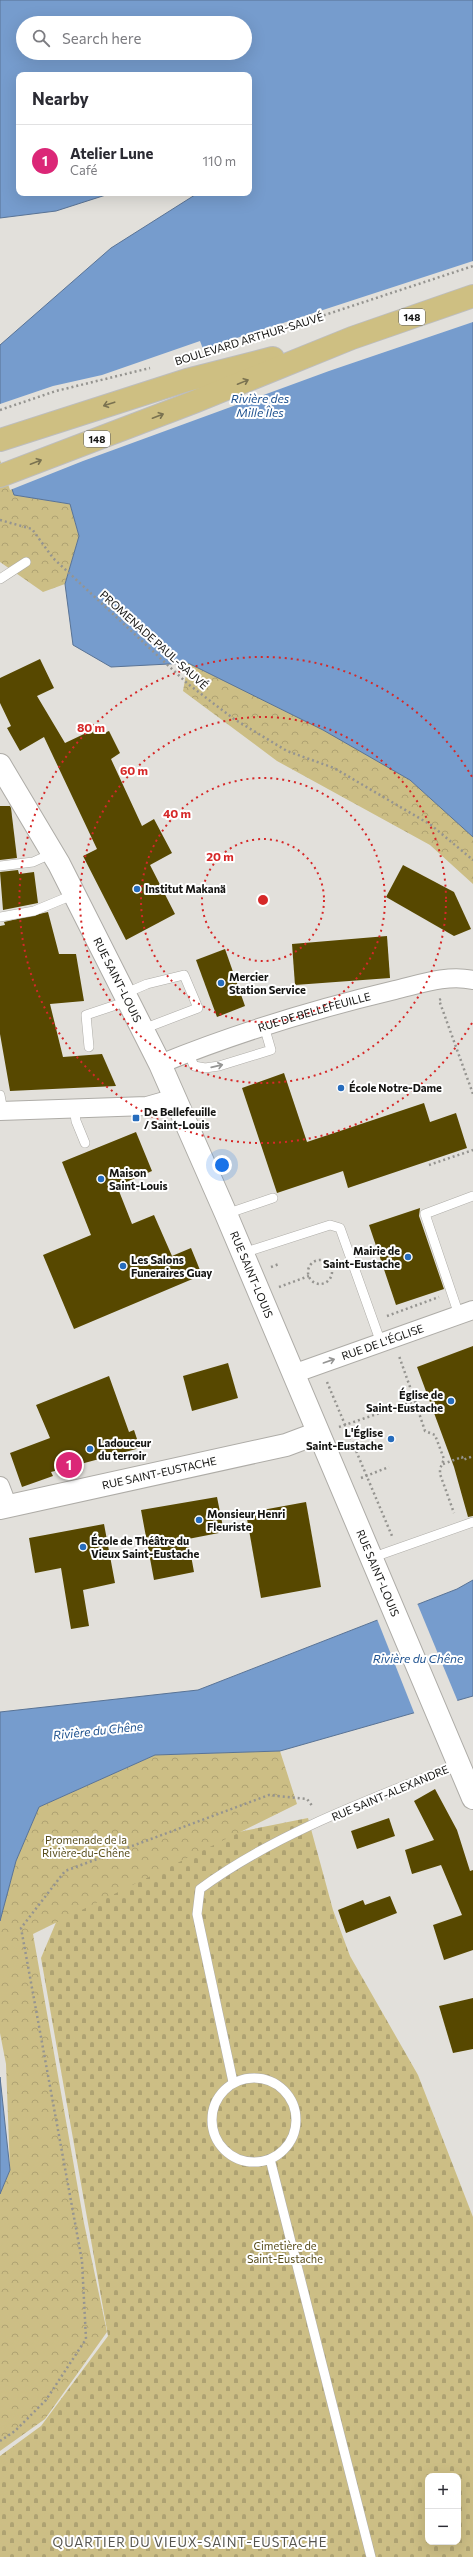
<!DOCTYPE html>
<html lang="en">
<head>
<meta charset="utf-8">
<style>
  body { margin:0; font-family:Commissioner,sans-serif; background:#f2f2f3; color:#2b2b33 }
  .controls { position:absolute; right:12px; bottom:12px; display:grid; overflow:hidden; border-radius:8px; box-shadow:0 4px 16px #0002 }
  .controls button { width:36px; height:36px; display:grid; place-items:center; padding:0; border:0; border-bottom:1px solid #e1e1e2; background:#fff; color:#2b2b33; font:20px sans-serif }
  .you { position:absolute; left:222px; top:1165px; width:14px; height:14px; margin:-10px; border:3px solid #fff; border-radius:50%; background:#1a73e8; box-shadow:0 0 0 6px #1a73e833 }
  .badge { display:grid; place-items:center; width:26px; height:26px; border-radius:50%; background:#db2777; color:#fff; font-size:13px; font-weight:700 }
  .pin { position:absolute; translate:-50% -50%; border:2px solid #fff; box-shadow:0 1px 4px #0006 }
  .list { margin:0; padding:0; list-style:none }
  h2 { display:flex; justify-content:space-between; align-items:center; height:52px; margin:0; padding:0 16px; font-size:17px }
  h2 small { font-size:13px; font-weight:400; color:#7c7c81 }
  .list li { display:grid; grid-template-columns:26px 1fr auto; gap:12px; align-items:center; box-sizing:border-box; height:72px; padding:0 16px; border-top:1px solid #e1e1e2 }
  .list b { display:block; font-size:15px; white-space:nowrap }
  .list p { margin:0; font-size:13px; white-space:nowrap; color:#7c7c81 }
  .list em { font-size:13px; font-style:normal; color:#7c7c81 }
  .icon { flex:none; width:22px; height:22px; fill:none; stroke:currentColor; stroke-width:2; stroke-linecap:round; stroke-linejoin:round }
  .map { position:relative; flex:none; width:473px; height:2557px; overflow:hidden }
  .search { position:absolute; background:#fff; box-shadow:0 4px 16px #0002; left:16px; top:16px; width:236px; height:44px; display:flex; align-items:center; gap:10px; box-sizing:border-box; padding:0 14px; border-radius:22px; color:#7c7c81; font-size:15px }
  .panel { position:absolute; background:#fff; box-shadow:0 4px 16px #0002; left:16px; top:72px; width:236px; height:124px; border-radius:8px }
  .map>svg:first-child { display:block }
  .cemetery { fill:url(#cemetery-stones); fill-rule:evenodd }
  .park { fill:url(#park-crowns) }
  .water { fill:#769ccd; stroke:#597395; fill-rule:evenodd }
  .pier { fill:#e2e0db }
  .building { fill:#574800 }
  .lines { fill:none; stroke-linecap:round; stroke-linejoin:round }
  .lane-casing { stroke:#aeaca7; stroke-width:10 }
  .street-casing { stroke:#aeaca7; stroke-width:20 }
  .secondary-casing { stroke:#aeaca7; stroke-width:24 }
  .primary-casing { stroke:#bdbdbd; stroke-width:24 }
  .path { stroke:#959490; stroke-width:2.5; stroke-dasharray:2 3; stroke-linecap:butt }
  .lane { stroke:#fff; stroke-width:9 }
  .street { stroke:#fff; stroke-width:18 }
  .secondary { stroke:#fff; stroke-width:22 }
  .primary { stroke:#cebf82; stroke-width:22 }
  .oneway { stroke:#7a7250 }
  .oneway2 { stroke:#959594 }
  .ring { fill:none; stroke:#d62828; stroke-width:2; stroke-dasharray:2 4 }
  .poi-dot { fill:#266cbc; stroke:#fff; stroke-width:1.5 }
  .labels { text-anchor:middle; stroke-width:4; stroke-linejoin:round; paint-order:stroke }
  .shield { fill:#fff; stroke:#5a5a59; stroke-width:1 }
  .shield-label { font-size:10px; font-weight:bold; fill:#141412 }
  .street-label { font-size:11px; fill:#141412; stroke:#fff }
  .poi-label { font-size:11px; font-weight:bold; fill:#141412; stroke:#fff; text-anchor:start }
  .park-label { font-size:11px; fill:#574c1b; stroke:#fff }
  .water-label { font-size:12px; font-style:italic; fill:#205390; stroke:#fff }
  .quarter-label { font-size:13px; letter-spacing:1px; fill:#565550; stroke:#fff }
  .centre { fill:#d62828; stroke:#fff; stroke-width:2 }
  .ring-label { font-size:12px; text-anchor:middle; font-weight:bold; fill:#d62828; stroke:#fff; stroke-width:4; stroke-linejoin:round; paint-order:stroke }
</style>
</head>
<body>
<div class="map">
<svg width="473" height="2557" viewBox="0 0 473 2557">
  <defs>
    <pattern id="cemetery-stones" width="16" height="16" patternUnits="userSpaceOnUse"><rect width="16" height="16" fill="#ccbe85"/><path d="M2 7V4a2 2 0 0 1 4 0v3zM10 15v-3a2 2 0 0 1 4 0v3z" fill="#aea272"/></pattern>
    <pattern id="park-crowns" width="20" height="18" patternUnits="userSpaceOnUse"><rect width="20" height="18" fill="#ccbe85"/><path d="M2 6a3 3 0 1 1 6 0M12 15a3 3 0 1 1 6 0" fill="none" stroke="#aea272"/></pattern>
  </defs>
  <rect width="100%" height="100%" fill="#e2e0db"/>
  <path class="cemetery" d="M308,1818L333,1910L350,1956L418,2075L473,2217V2557H0V2456L41,2426L108,2336L41,1958L65,1901L203,1839ZM428,2476H458V2542H428Z"/>
  <g class="park">
    <path d="M0,454L14,495L70,504L79,536L65,584L43,592L0,562Z"/>
    <path d="M188,663L315,725L410,780L473,837V884L430,845L277,761L183,691Z"/>
    <path d="M280,1751L297,1804L33,1934L84,2223L107,2332L45,2419L0,2451V2194L10,2170L6,2064L0,2033V1921L16,1861L39,1807L155,1755Z"/>
  </g>
  <g class="water">
    <path d="M0,0H473V837L410,780L323,730L188,663L111,667L73,645L65,584L79,536L70,504L14,495L0,454V345L111,248L198,193H249V75H19V193H112L56,211L0,218ZM23,23H245V53H23Z"/>
    <path d="M473,1580V1696L280,1751L155,1755L39,1807L16,1861L0,1921V1712L198,1690L457,1589Z"/>
    <path d="M0,2077L10,2170L0,2194Z"/>
  </g>
  <g class="pier">
    <path d="M473,261V322L329,371L83,461L10,490L0,460V404L53,386L102,375L200,341L203,349Z"/>
    <path d="M417,1603L458,1702L415,1715L377,1619Z"/>
  </g>
  <g class="building">
    <path d="M40,659L54,688L37,696L65,743L101,726L104,733L109,731L120,753L111,759L142,826L154,819L172,853L150,865L175,914L126,940L83,856L97,849L44,737L20,751L7,728L11,726L0,703V678Z"/>
    <path d="M0,806H10L11,808L17,858L0,860Z"/>
    <path d="M403,865L454,892L471,929L454,936L386,897Z"/>
    <path d="M18,870L19,874L34,872L38,903L3,910L0,872Z"/>
    <path d="M48,912L59,954H76L84,1001L50,1004L63,1057L102,1054L116,1086L10,1091L0,1034V926L5,925L4,922Z"/>
    <path d="M387,936L390,978L295,985L292,944Z"/>
    <path d="M225,949L245,1006L217,1017L196,960Z"/>
    <path d="M284,1073L307,1142L424,1103L430,1122L456,1113L467,1148L348,1188L343,1171L277,1193L242,1088Z"/>
    <path d="M136,1132L152,1171L117,1186L132,1224L154,1215L172,1256L191,1248L202,1275L74,1329L43,1255L91,1235L62,1162Z"/>
    <path d="M420,1208L419,1216L444,1289L396,1305L369,1225Z"/>
    <path d="M473,1346V1516L468,1517L454,1467L417,1367Z"/>
    <path d="M228,1363L238,1398L192,1411L183,1376Z"/>
    <path d="M109,1376L129,1432L134,1430L140,1448L51,1472L53,1476L22,1487L10,1453L50,1438L36,1405Z"/>
    <path d="M217,1497L224,1532L188,1539L194,1572L154,1580L141,1510Z"/>
    <path d="M306,1502L321,1587L261,1598L246,1513Z"/>
    <path d="M104,1524L115,1583L83,1590L89,1626L71,1629L61,1568L35,1573L29,1538Z"/>
    <path d="M435,1789L457,1830L470,1871L473,1870V1950L444,1960L433,1925L462,1915L441,1865L412,1874L405,1850L434,1840L414,1801Z"/>
    <path d="M389,1818L395,1836L357,1849L351,1831Z"/>
    <path d="M390,1896L397,1913L346,1933L338,1910L363,1900L365,1905Z"/>
    <path d="M473,1998V2049L453,2053L439,2006Z"/>
  </g>
  <g class="lines">
    <g class="lane-casing">
      <g id="lane">
        <path d="M0,579L26,562"/>
        <path d="M0,866L33,862L53,853"/>
        <path d="M0,917L34,911L75,894"/>
        <path d="M126,993L147,984L184,975L198,1008L143,1029"/>
        <path d="M89,1047L86,1015L128,1001"/>
        <path d="M188,1052L194,1066L205,1068L219,1066L271,1050L264,1026"/>
        <path d="M0,1095L3,1111"/>
        <path d="M74,1108L76,1121L85,1143"/>
        <path d="M226,1214L273,1198"/>
        <path d="M243,1253L330,1225L340,1228L381,1343"/>
        <path d="M459,1315L425,1214L473,1196"/>
        <path d="M371,1558L473,1522"/>
        <circle cx="254" cy="2120" r="42"/>
        <path d="M233,2082L197,1914L200,1889C276,1833 371,1799 459,1764"/>
        <path d="M270,2159L371,2557"/>
      </g>
    </g>
    <g class="street-casing">
      <g id="street">
        <path id="s1" d="M160,1064C236,1033 315,1009 395,990C420,984 448,974 473,980"/>
        <path d="M0,1111L147,1106L175,1098"/>
        <path id="s2" d="M293,1374L473,1310"/>
        <path d="M0,1486L8,1507"/>
      </g>
    </g>
    <g class="secondary-casing">
      <g id="secondary">
        <path id="s3" d="M0,765L59,864L160,1064L226,1214L473,1798"/>
        <path id="s4" d="M0,1508L286,1445L318,1433"/>
      </g>
    </g>
    <g class="primary-casing">
      <g id="primary">
        <path d="M0,440L187,380L273,358"/>
        <path d="M0,476L194,402L352,338L473,296"/>
      </g>
    </g>
    <g class="path">
      <path d="M243,342L473,266"/>
      <path d="M0,410L56,391L150,368"/>
      <path d="M0,520L32,529L53,558L188,684L234,719L287,751L334,768L431,825L473,860"/>
      <path d="M441,999L439,1000L473,1094"/>
      <path d="M429,1165L473,1150"/>
      <circle cx="320" cy="1272" r="12"/>
      <path d="M271,1267L279,1264"/>
      <path d="M279,1287L309,1276"/>
      <path d="M387,1316L439,1297"/>
      <path d="M327,1382L392,1536"/>
      <path d="M415,1401L425,1431L435,1435L444,1459L440,1469V1474L454,1513"/>
      <path d="M339,1427L415,1401L399,1356"/>
      <path d="M443,1464L462,1457L463,1460L473,1456"/>
      <path d="M361,1478L389,1467"/>
      <path d="M0,2441L15,2431L46,2400L86,2339L82,2261L21,1928L65,1871L269,1795L307,1799L313,1807"/>
    </g>
    <use href="#lane" class="lane"/>
    <use href="#street" class="street"/>
    <use href="#secondary" class="secondary"/>
    <use href="#primary" class="primary"/>
  </g>
  <defs><path id="oneway-shaft" d="M-6 0H5M1.5-3L5.5 0L1.5 3" fill="none" stroke-width="1.6" stroke-linecap="round" stroke-linejoin="round"/></defs>
  <g class="oneway">
    <use href="#oneway-shaft" transform="translate(243 382) rotate(-22)"/>
    <use href="#oneway-shaft" transform="translate(109 404) rotate(162)"/>
    <use href="#oneway-shaft" transform="translate(158 416) rotate(-21)"/>
    <use href="#oneway-shaft" transform="translate(36 462) rotate(-21)"/>
  </g>
  <g class="oneway2">
    <use href="#oneway-shaft" transform="translate(217 1066) rotate(-13)"/>
    <use href="#oneway-shaft" transform="translate(329 1361) rotate(-19)"/>
  </g>
  <g class="ring">
    <circle cx="263" cy="900" r="61"/>
    <circle cx="263" cy="900" r="122"/>
    <circle cx="263" cy="900" r="183"/>
    <path d="M472 1023A243 243 0 1 1 472 777"/>
  </g>
  <g class="poi-dot">
    <circle cx="137" cy="889" r="4"/>
    <circle cx="221" cy="983" r="4"/>
    <circle cx="341" cy="1088" r="4"/>
    <rect x="132" y="1114" width="8" height="8" rx="2"/>
    <circle cx="101" cy="1179" r="4"/>
    <circle cx="408" cy="1257" r="4"/>
    <circle cx="123" cy="1266" r="4"/>
    <circle cx="451" cy="1401" r="4"/>
    <circle cx="391" cy="1439" r="4"/>
    <circle cx="90" cy="1449" r="4"/>
    <circle cx="199" cy="1520" r="4"/>
    <circle cx="83" cy="1547" r="4"/>
  </g>
  <g class="labels">
    <g class="shield">
      <rect x="399" y="309" width="26" height="16" rx="3"/>
      <rect x="84" y="431" width="26" height="16" rx="3"/>
    </g>
    <g class="shield-label">
      <text x="412" y="321">148</text>
      <text x="97" y="443">148</text>
    </g>
    <g class="street-label">
      <text transform="translate(249 339) rotate(-17)" y="4">BOULEVARD ARTHUR-SAUVÉ</text>
      <text transform="translate(154 640) rotate(42)" y="4">PROMENADE PAUL-SAUVÉ</text>
      <text dy="4" stroke="none"><textPath href="#s3" startOffset="245">RUE SAINT-LOUIS</textPath></text>
      <text dy="4" stroke="none"><textPath href="#s1" startOffset="163">RUE DE BELLEFEUILLE</textPath></text>
      <text dy="4" stroke="none"><textPath href="#s3" startOffset="569">RUE SAINT-LOUIS</textPath></text>
      <text dy="4" stroke="none"><textPath href="#s2" startOffset="95">RUE DE L'ÉGLISE</textPath></text>
      <text dy="4" stroke="none"><textPath href="#s4" startOffset="163">RUE SAINT-EUSTACHE</textPath></text>
      <text dy="4" stroke="none"><textPath href="#s3" startOffset="893">RUE SAINT-LOUIS</textPath></text>
      <text transform="translate(390 1793) rotate(-23)" y="4">RUE SAINT-ALEXANDRE</text>
    </g>
    <g class="poi-label">
      <text x="145" y="893">Institut Makanä</text>
      <text x="229" y="981">Mercier<tspan x="229" dy="13">Station Service</tspan></text>
      <text x="349" y="1092">École Notre-Dame</text>
      <text x="144" y="1116">De Bellefeuille<tspan x="144" dy="13">/ Saint-Louis</tspan></text>
      <text x="109" y="1177">Maison<tspan x="109" dy="13">Saint-Louis</tspan></text>
      <text x="400" y="1255" text-anchor="end">Mairie de<tspan x="400" dy="13">Saint-Eustache</tspan></text>
      <text x="131" y="1264">Les Salons<tspan x="131" dy="13">Funeraires Guay</tspan></text>
      <text x="443" y="1399" text-anchor="end">Église de<tspan x="443" dy="13">Saint-Eustache</tspan></text>
      <text x="383" y="1437" text-anchor="end">L'Église<tspan x="383" dy="13">Saint-Eustache</tspan></text>
      <text x="98" y="1447">Ladouceur<tspan x="98" dy="13">du terroir</tspan></text>
      <text x="207" y="1518">Monsieur Henri<tspan x="207" dy="13">Fleuriste</tspan></text>
      <text x="91" y="1545">École de Théâtre du<tspan x="91" dy="13">Vieux Saint-Eustache</tspan></text>
    </g>
    <g class="park-label">
      <text x="86" y="1844">Promenade de la<tspan x="86" dy="13">Rivière-du-Chêne</tspan></text>
      <text x="285" y="2250">Cimetière de<tspan x="285" dy="13">Saint-Eustache</tspan></text>
    </g>
    <g class="water-label">
      <text x="260" y="403">Rivière des<tspan x="260" dy="14">Mille Îles</tspan></text>
      <text x="418" y="1663">Rivière du Chêne</text>
      <text transform="translate(98 1731) rotate(-6)" y="4">Rivière du Chêne</text>
    </g>
    <g class="quarter-label">
      <text x="190" y="2547">QUARTIER DU VIEUX-SAINT-EUSTACHE</text>
    </g>
  </g>
  <circle cx="263" cy="900" r="6" class="centre"/>
  <g class="ring-label">
    <text x="91" y="732">80 m</text>
    <text x="134" y="775">60 m</text>
    <text x="177" y="818">40 m</text>
    <text x="220" y="861">20 m</text>
  </g>
</svg>
<div class="controls">
<button>+</button>
<button>−</button>
</div>
<div class="you"></div>
<div class="pin badge" style="left:69px;top:1465px">1</div>
<div class="search"><svg class="icon" aria-label="search" viewBox="0 0 24 24"><circle cx="10" cy="10" r="6"/><path d="M15 15l6 6"/></svg>Search here</div>
<section class="panel">
<h2>Nearby<small></small></h2>
<ul class="list">
<li><span class="badge">1</span><div><b>Atelier Lune</b><p>Café</p></div><em>110 m</em></li>
</ul>
</section>
</div>
</body>
</html>
